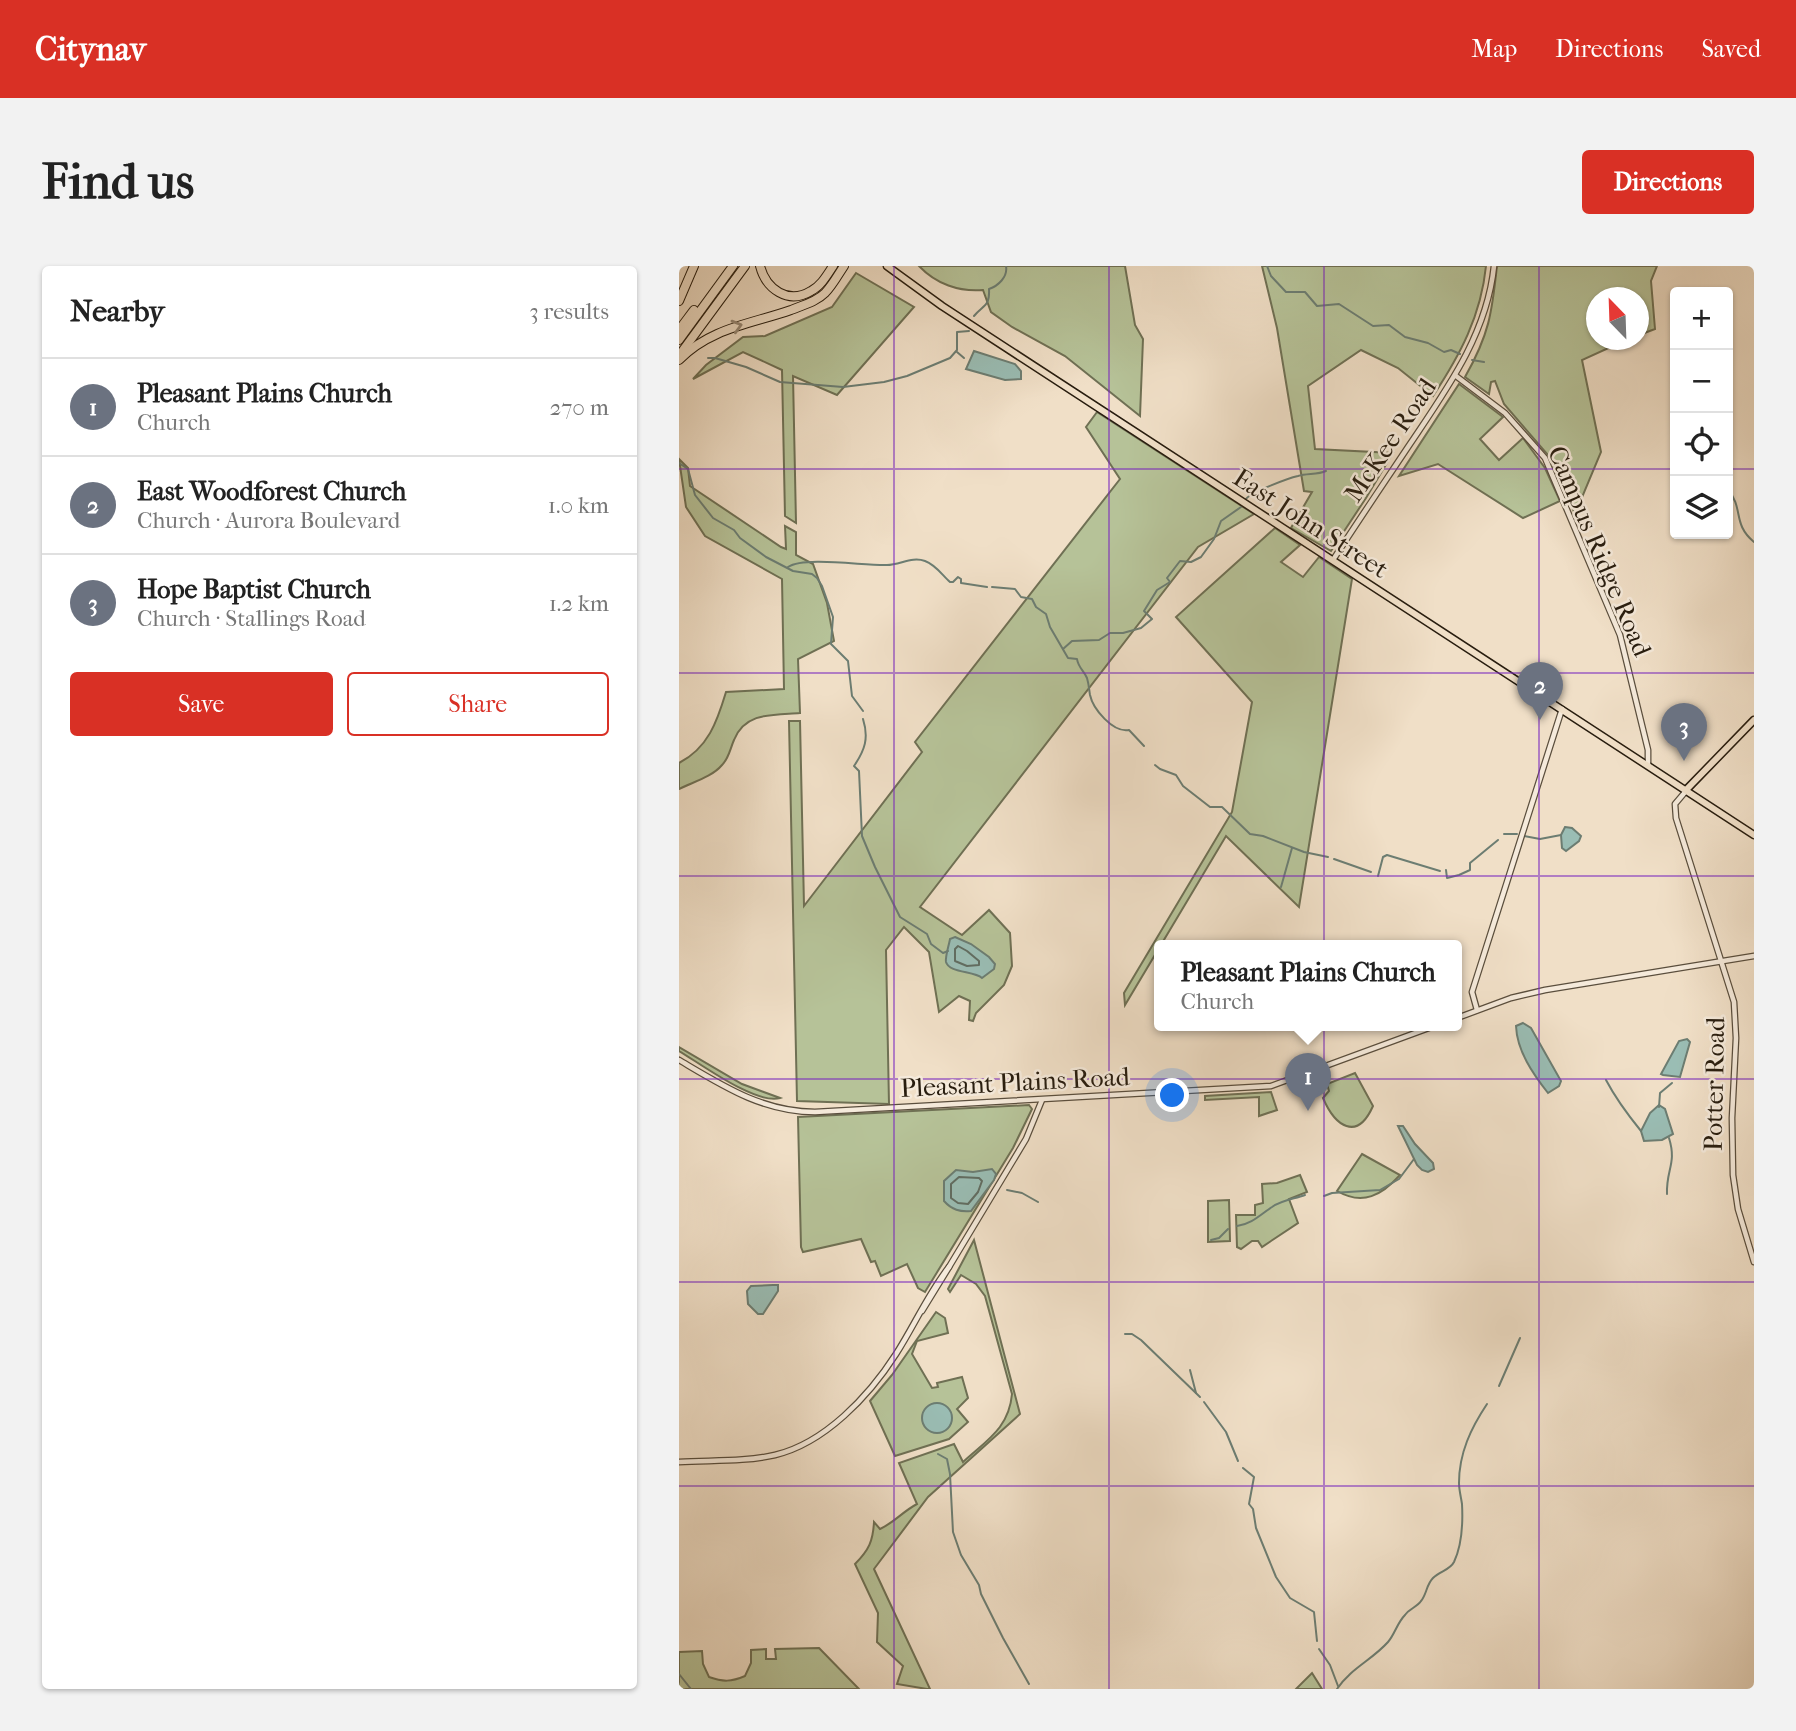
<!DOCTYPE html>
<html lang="en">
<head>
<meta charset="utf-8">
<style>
  body { margin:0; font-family:"IM FELL French Canon",serif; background:#f2f2f2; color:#222 }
  .controls { position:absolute; right:21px; top:21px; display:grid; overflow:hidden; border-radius:7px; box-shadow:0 2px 5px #0004 }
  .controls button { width:63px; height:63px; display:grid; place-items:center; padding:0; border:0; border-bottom:2px solid #e0e0e0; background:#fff; color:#222; font:35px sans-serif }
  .compass { position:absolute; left:907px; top:21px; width:63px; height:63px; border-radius:50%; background:#fff; box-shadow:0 2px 5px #0004; rotate:337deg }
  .you { position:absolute; left:494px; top:830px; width:24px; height:24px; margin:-18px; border:5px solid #fff; border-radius:50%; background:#1a73e8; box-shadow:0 0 0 10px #1a73e833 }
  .badge { display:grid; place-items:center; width:46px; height:46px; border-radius:50%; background:#d93025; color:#fff; font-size:23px; font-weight:700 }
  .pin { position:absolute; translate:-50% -58px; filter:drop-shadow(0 2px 4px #0008) }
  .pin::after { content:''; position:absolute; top:37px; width:24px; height:21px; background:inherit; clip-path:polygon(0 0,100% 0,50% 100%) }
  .popup { position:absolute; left:475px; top:674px; width:308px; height:91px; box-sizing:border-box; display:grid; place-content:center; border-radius:7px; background:#fff; filter:drop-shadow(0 2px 5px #0005); font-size:23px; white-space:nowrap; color:#767676 }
  .popup b { font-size:26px; color:#222 }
  .popup::after { content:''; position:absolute; left:50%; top:100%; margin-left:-14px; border:14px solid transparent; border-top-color:#fff }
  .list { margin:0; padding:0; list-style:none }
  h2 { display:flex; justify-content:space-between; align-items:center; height:91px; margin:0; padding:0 28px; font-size:30px }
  h2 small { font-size:23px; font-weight:400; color:#767676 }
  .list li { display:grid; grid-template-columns:46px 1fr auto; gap:21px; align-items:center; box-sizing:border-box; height:98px; padding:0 28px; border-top:2px solid #e0e0e0 }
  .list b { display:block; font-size:26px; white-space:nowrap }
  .list p { margin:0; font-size:23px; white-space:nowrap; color:#767676 }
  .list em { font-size:23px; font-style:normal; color:#767676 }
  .actions { display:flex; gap:14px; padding:21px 28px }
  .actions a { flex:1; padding:16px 0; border:2px solid #d93025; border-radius:7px; text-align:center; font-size:24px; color:#d93025 }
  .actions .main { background:#d93025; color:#fff }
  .icon { flex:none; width:38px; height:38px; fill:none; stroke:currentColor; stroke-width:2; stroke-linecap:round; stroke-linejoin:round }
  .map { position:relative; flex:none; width:1075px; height:1423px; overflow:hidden; border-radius:7px }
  header { display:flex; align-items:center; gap:42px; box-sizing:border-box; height:98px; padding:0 35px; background:#d93025; color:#fff }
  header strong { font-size:33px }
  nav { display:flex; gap:38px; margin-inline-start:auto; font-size:24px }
  .intro { display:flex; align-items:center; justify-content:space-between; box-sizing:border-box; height:168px; padding:0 42px }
  h1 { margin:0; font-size:49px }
  .button { padding:18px 32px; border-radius:7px; background:#d93025; color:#fff; font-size:24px; font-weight:700 }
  main { display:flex; gap:42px; padding:0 42px }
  aside { flex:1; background:#fff; border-radius:7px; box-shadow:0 2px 5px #0004 }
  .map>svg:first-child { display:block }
  .green { fill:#b6c298; stroke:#6f7054; stroke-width:2 }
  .water { fill:#9abdb4; stroke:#6c7d72; stroke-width:2 }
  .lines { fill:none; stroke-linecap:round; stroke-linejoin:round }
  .shore { stroke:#616d62; stroke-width:2 }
  .stream { stroke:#6c7d72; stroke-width:2 }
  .minor-casing { stroke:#5a4e3d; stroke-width:7 }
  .major-casing { stroke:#281d0f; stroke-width:9 }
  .highway-casing { stroke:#281d0f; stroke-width:10 }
  .minor { stroke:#f5eadb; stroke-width:4.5 }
  .major { stroke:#f0dfc7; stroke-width:6 }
  .highway { stroke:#f0dfc7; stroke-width:8 }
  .oneway { stroke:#968874 }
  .grid { fill:none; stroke:#7b2cbf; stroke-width:2; stroke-opacity:0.55 }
  .labels { text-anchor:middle; stroke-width:5; stroke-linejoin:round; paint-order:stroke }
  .street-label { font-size:26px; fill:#281d0f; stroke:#f5eadb }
</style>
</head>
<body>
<header>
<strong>Citynav</strong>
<nav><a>Map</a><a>Directions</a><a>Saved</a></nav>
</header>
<div class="intro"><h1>Find us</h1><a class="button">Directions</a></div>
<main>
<aside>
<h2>Nearby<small>3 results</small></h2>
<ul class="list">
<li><span class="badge" style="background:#6b7280">1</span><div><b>Pleasant Plains Church</b><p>Church</p></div><em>270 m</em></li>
<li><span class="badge" style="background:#6b7280">2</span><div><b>East Woodforest Church</b><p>Church · Aurora Boulevard</p></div><em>1.0 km</em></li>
<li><span class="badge" style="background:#6b7280">3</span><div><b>Hope Baptist Church</b><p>Church · Stallings Road</p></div><em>1.2 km</em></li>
</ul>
<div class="actions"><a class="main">Save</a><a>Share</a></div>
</aside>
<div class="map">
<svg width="1075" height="1423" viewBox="0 0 1075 1423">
  <rect width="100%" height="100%" fill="#f0dfc7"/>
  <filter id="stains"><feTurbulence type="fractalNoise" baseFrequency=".00286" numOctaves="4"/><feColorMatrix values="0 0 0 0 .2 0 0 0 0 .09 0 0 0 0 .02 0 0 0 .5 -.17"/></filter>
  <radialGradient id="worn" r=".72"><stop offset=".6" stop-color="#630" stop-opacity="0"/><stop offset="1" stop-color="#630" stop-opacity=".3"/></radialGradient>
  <g class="green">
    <path d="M240,0H446L456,59L464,73L461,150L386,90L333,61L312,46L304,24C280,26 257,18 240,0Z"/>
    <path d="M583,0H807C802,50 781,89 754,130L719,102L682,84L629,120L636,183L714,187L687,232L652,285L612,262L633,226L625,225L598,62Z"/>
    <path d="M818,0H978L972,15L976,63L960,69L959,32H917V74H947L903,94L922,186L896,248L869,189L825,138L816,115L812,116L810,128L786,111C810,69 813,47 818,0Z"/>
    <path d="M177,7L235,41L158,129L114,110L117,257L106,250L103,104L64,86L14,113L27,99L64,71L86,70L153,41Z"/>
    <path d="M780,118L824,151L801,173L820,194L844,172L866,202L881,235L844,252L759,198L720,210Z"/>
    <path d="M418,146L575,248L519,281L241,641L283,669L310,644L331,667L333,700L325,719L297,747L294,755L290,754L291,735L280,730L260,746L250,686L225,661L207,684L210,838L118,835L110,455H121L125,640L243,486L236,476L441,213L407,161Z"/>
    <path d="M0,193L9,202L11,220L102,281L107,283L106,260L117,266V289L134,298L148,337L155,375L119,393L121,447C94,449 66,446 55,474C51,483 50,492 43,499C33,511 14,516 0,523V497C29,482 38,456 47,426L105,423L103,313L26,270L7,241Z"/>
    <path d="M596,262L621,279L602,296L624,311L640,291L673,313L620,641L547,570L446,739L445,727L553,546L573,436L497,351Z"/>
    <path d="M0,781L63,818L101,832C77,839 22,798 0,785Z"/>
    <path d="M676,807L694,840C678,876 656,860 644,832L650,825L648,818Z"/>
    <path d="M592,826L598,844L580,850V831L526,834V830Z"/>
    <path d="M350,839L353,843L334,882L246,1026L239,1022L228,998L202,1010L196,995L192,996L182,973L124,986L122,981L119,851Z"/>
    <path d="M683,888L721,909C703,929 684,940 658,925Z"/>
    <path d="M621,909L628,926L610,933L619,957L583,981L579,975H573L562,983L558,981L557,949H576V939L584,937L583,918L598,917Z"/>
    <path d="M550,934L551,975L529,976V935Z"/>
    <path d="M295,974L341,1148L249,1231L195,1303L251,1423H248L218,1418L224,1400L198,1376L199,1347L176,1298C190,1284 194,1275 195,1256L201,1263C216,1256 223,1246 238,1238L220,1197L275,1178L284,1196C308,1174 330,1162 333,1128L306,1030L297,1018L282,1009L271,1026L269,1023Z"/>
    <path d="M257,1046L266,1052L269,1067L238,1075L233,1088L253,1122L259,1121L258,1117L283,1111L289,1132L278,1143L289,1156L270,1173L216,1190L191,1135L213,1109Z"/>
    <path d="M140,1382L180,1423H0V1386L23,1385L24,1398L30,1411C44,1416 52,1416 66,1410L72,1397V1384L87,1383V1393H97L96,1383Z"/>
    <path d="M633,1407L643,1423H617Z"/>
  </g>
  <g class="water">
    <path d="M295,85L336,98L342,105V113L326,114L287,103Z"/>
    <path d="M886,561L893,562L902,570L900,575L887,585L883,582L882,569Z"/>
    <path d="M276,671L292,678L310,691L316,698L315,703L303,712C295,705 270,707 267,696C266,691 270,679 271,673Z"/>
    <path d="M844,757L852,762L882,815L880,820L869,827C854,808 838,785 837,760Z"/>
    <path d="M1008,773L1011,776L1001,811L984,809L982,808L1000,775Z"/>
    <path d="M980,839L986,843L994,868L983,874L965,875L962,865L971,847Z"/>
    <path d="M719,860H724L736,878L754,897L755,903L749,906L743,904L738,899Z"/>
    <path d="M313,903L317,908L315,914L292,945C281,946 273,944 265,935V915L277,904L294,906Z"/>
    <path d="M94,1019H99V1025L84,1048H79L69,1038L68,1025L72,1020Z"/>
    <circle cx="258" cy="1152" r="15"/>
  </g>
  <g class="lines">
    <g class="shore">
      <path d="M279,680L288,685L300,695V699L288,700L276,695V683Z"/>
      <path d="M280,911L300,912L303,915L299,926L289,938L279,937L272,932V918Z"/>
    </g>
    <g class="stream">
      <path d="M588,0L592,10L607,26H626L638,40L660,38L694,60L710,59L726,71L749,77L765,86L772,84L781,88"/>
      <path d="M295,50C304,39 311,41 310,23C319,20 329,11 327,0"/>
      <path d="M278,86L285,92"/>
      <path d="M29,92H36L67,101L101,116L164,121L205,116L228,110L271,92L278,84V66L290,65"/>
      <path d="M793,94L805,96"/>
      <path d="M0,197L9,203L16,229L34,252L55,264L61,272L87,291L114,305L133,308L138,312L143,320L154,351L152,378L169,395L173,430L184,445"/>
      <path d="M1049,224C1065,242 1053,258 1075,276"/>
      <path d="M567,233C572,226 610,212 619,210C628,207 638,209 647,205"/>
      <path d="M109,301C126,290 186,300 208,299C221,299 233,290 246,295C257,299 263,309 271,316H274L279,311L282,313V317L308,321"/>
      <path d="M313,321L336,323L342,331L353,333L357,341L367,348L371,361L389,392L398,393C399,401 405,405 408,412C410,419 410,423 411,429C414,443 434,467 450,464L465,480"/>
      <path d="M384,383L393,375L420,374L431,367H444L462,362L473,353L465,345L478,324L491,316L488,312L501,295L512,296L522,291L535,273L542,255L562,241"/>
      <path d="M184,453C190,472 186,484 175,500L180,505L183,570L196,601L221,651L248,668L252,678L264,687L269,685"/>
      <path d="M476,499L481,503L497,509L504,520L531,541H543L571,568L584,570L625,586L649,591"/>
      <path d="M825,568H838"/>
      <path d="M845,570L861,573L882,569"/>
      <path d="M655,593L692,606"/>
      <path d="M767,604L768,612L780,609L791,604V597L819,574"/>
      <path d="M699,610L704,591L708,589L761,605"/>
      <path d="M602,621L613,582"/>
      <path d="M927,814C937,833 949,849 962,865"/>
      <path d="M980,841L981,827L993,817"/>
      <path d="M328,924L343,927L359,936"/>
      <path d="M988,928C987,903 998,898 990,872"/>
      <path d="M645,930L653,927L701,924L720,913L735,893"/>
      <path d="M558,960C573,958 582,948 593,941C603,934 615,933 626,929"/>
      <path d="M532,974L540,972L549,963"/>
      <path d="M446,1068H453L462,1074L521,1131"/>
      <path d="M511,1104L517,1127"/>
      <path d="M820,1120L841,1072"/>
      <path d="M525,1136L547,1166L559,1195"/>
      <path d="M259,1188L268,1193L271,1208L274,1266L282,1289L300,1319L302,1328L324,1372L350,1418"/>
      <path d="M564,1202L575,1211L570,1238L574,1243L577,1262L597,1311L611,1332L635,1346L638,1375"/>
      <path d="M640,1383L651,1399L659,1420"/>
      <path d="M0,1408L12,1423"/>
      <path d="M658,1423C672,1402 693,1394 709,1376C716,1368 718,1357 726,1349C730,1343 738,1341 742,1335C748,1328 747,1319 754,1312C761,1305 771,1304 775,1296C783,1279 784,1257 783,1238C782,1231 780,1224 780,1217C780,1187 792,1162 808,1138"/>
    </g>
    <g class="minor-casing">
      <g id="minor">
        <path d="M777,110L826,147L866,192L941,369L969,484V499"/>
        <path d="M654,294C679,255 705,217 731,178C768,123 808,68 815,0"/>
        <path d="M1007,525L996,538L997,552L1055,736L1057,772L1053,852L1054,909L1059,943L1075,996"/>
        <path d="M798,744L793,726L883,443"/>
        <path d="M778,752L832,732L866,724L1075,690"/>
        <path d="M0,794C44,820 84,846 136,846L592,820L758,759"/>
        <path d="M270,1001L347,873L363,834"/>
        <path d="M0,1196C32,1194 65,1196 96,1189C146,1177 190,1130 217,1088C235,1060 249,1028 270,1001L243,1045"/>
      </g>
    </g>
    <g class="major-casing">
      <g id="major">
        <path d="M208,0L263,40L1075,569"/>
        <path d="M1007,524L1075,454"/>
      </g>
    </g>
    <g class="highway-casing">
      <g id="highway">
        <path d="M81,0C87,23 109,39 132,25C142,20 148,9 154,0"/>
        <path d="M0,35L15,0"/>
        <path d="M0,64L15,44"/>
        <path d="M0,74L54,0"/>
        <path d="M2,87L66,0"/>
        <path d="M0,94C31,62 72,58 112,44C124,39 137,36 146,27C153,20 159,9 165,0"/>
      </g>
    </g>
    <use href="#minor" class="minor"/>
    <use href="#major" class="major"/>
    <use href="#highway" class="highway"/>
  </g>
  <defs><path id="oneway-chevron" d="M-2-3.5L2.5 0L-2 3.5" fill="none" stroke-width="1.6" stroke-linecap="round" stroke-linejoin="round" transform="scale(1.75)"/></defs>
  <use class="oneway" href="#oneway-chevron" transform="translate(58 60) rotate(-16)"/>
  <path class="grid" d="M215,0V1423M430,0V1423M645,0V1423M860,0V1423M0,203H996M1049,203H1075M0,407H1075M0,610H1075M0,813H1075M0,1016H1075M0,1220H1075"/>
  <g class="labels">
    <g class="street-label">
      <text transform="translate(711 174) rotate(-56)" y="9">McKee Road</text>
      <text transform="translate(632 257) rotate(33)" y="9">East John Street</text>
      <text transform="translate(921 285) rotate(67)" y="9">Campus Ridge Road</text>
      <text transform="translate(336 816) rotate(-3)" y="9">Pleasant Plains Road</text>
      <text transform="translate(1035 818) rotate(-89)" y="9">Potter Road</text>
    </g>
  </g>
  <rect width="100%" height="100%" filter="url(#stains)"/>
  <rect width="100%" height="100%" fill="url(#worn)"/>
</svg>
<div class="controls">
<button>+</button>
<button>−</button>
<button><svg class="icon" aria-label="locate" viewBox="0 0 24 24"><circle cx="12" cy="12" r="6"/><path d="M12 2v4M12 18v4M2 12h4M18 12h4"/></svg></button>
<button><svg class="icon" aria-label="layers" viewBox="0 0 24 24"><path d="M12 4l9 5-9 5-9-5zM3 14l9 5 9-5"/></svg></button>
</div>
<svg class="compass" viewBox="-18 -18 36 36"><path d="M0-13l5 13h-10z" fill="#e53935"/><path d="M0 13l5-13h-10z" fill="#767676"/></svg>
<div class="you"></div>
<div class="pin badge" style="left:629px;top:845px;background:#6b7280">1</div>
<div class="popup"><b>Pleasant Plains Church</b>Church</div>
<div class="pin badge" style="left:861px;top:454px;background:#6b7280">2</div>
<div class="pin badge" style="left:1005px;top:495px;background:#6b7280">3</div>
</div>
</main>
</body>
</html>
